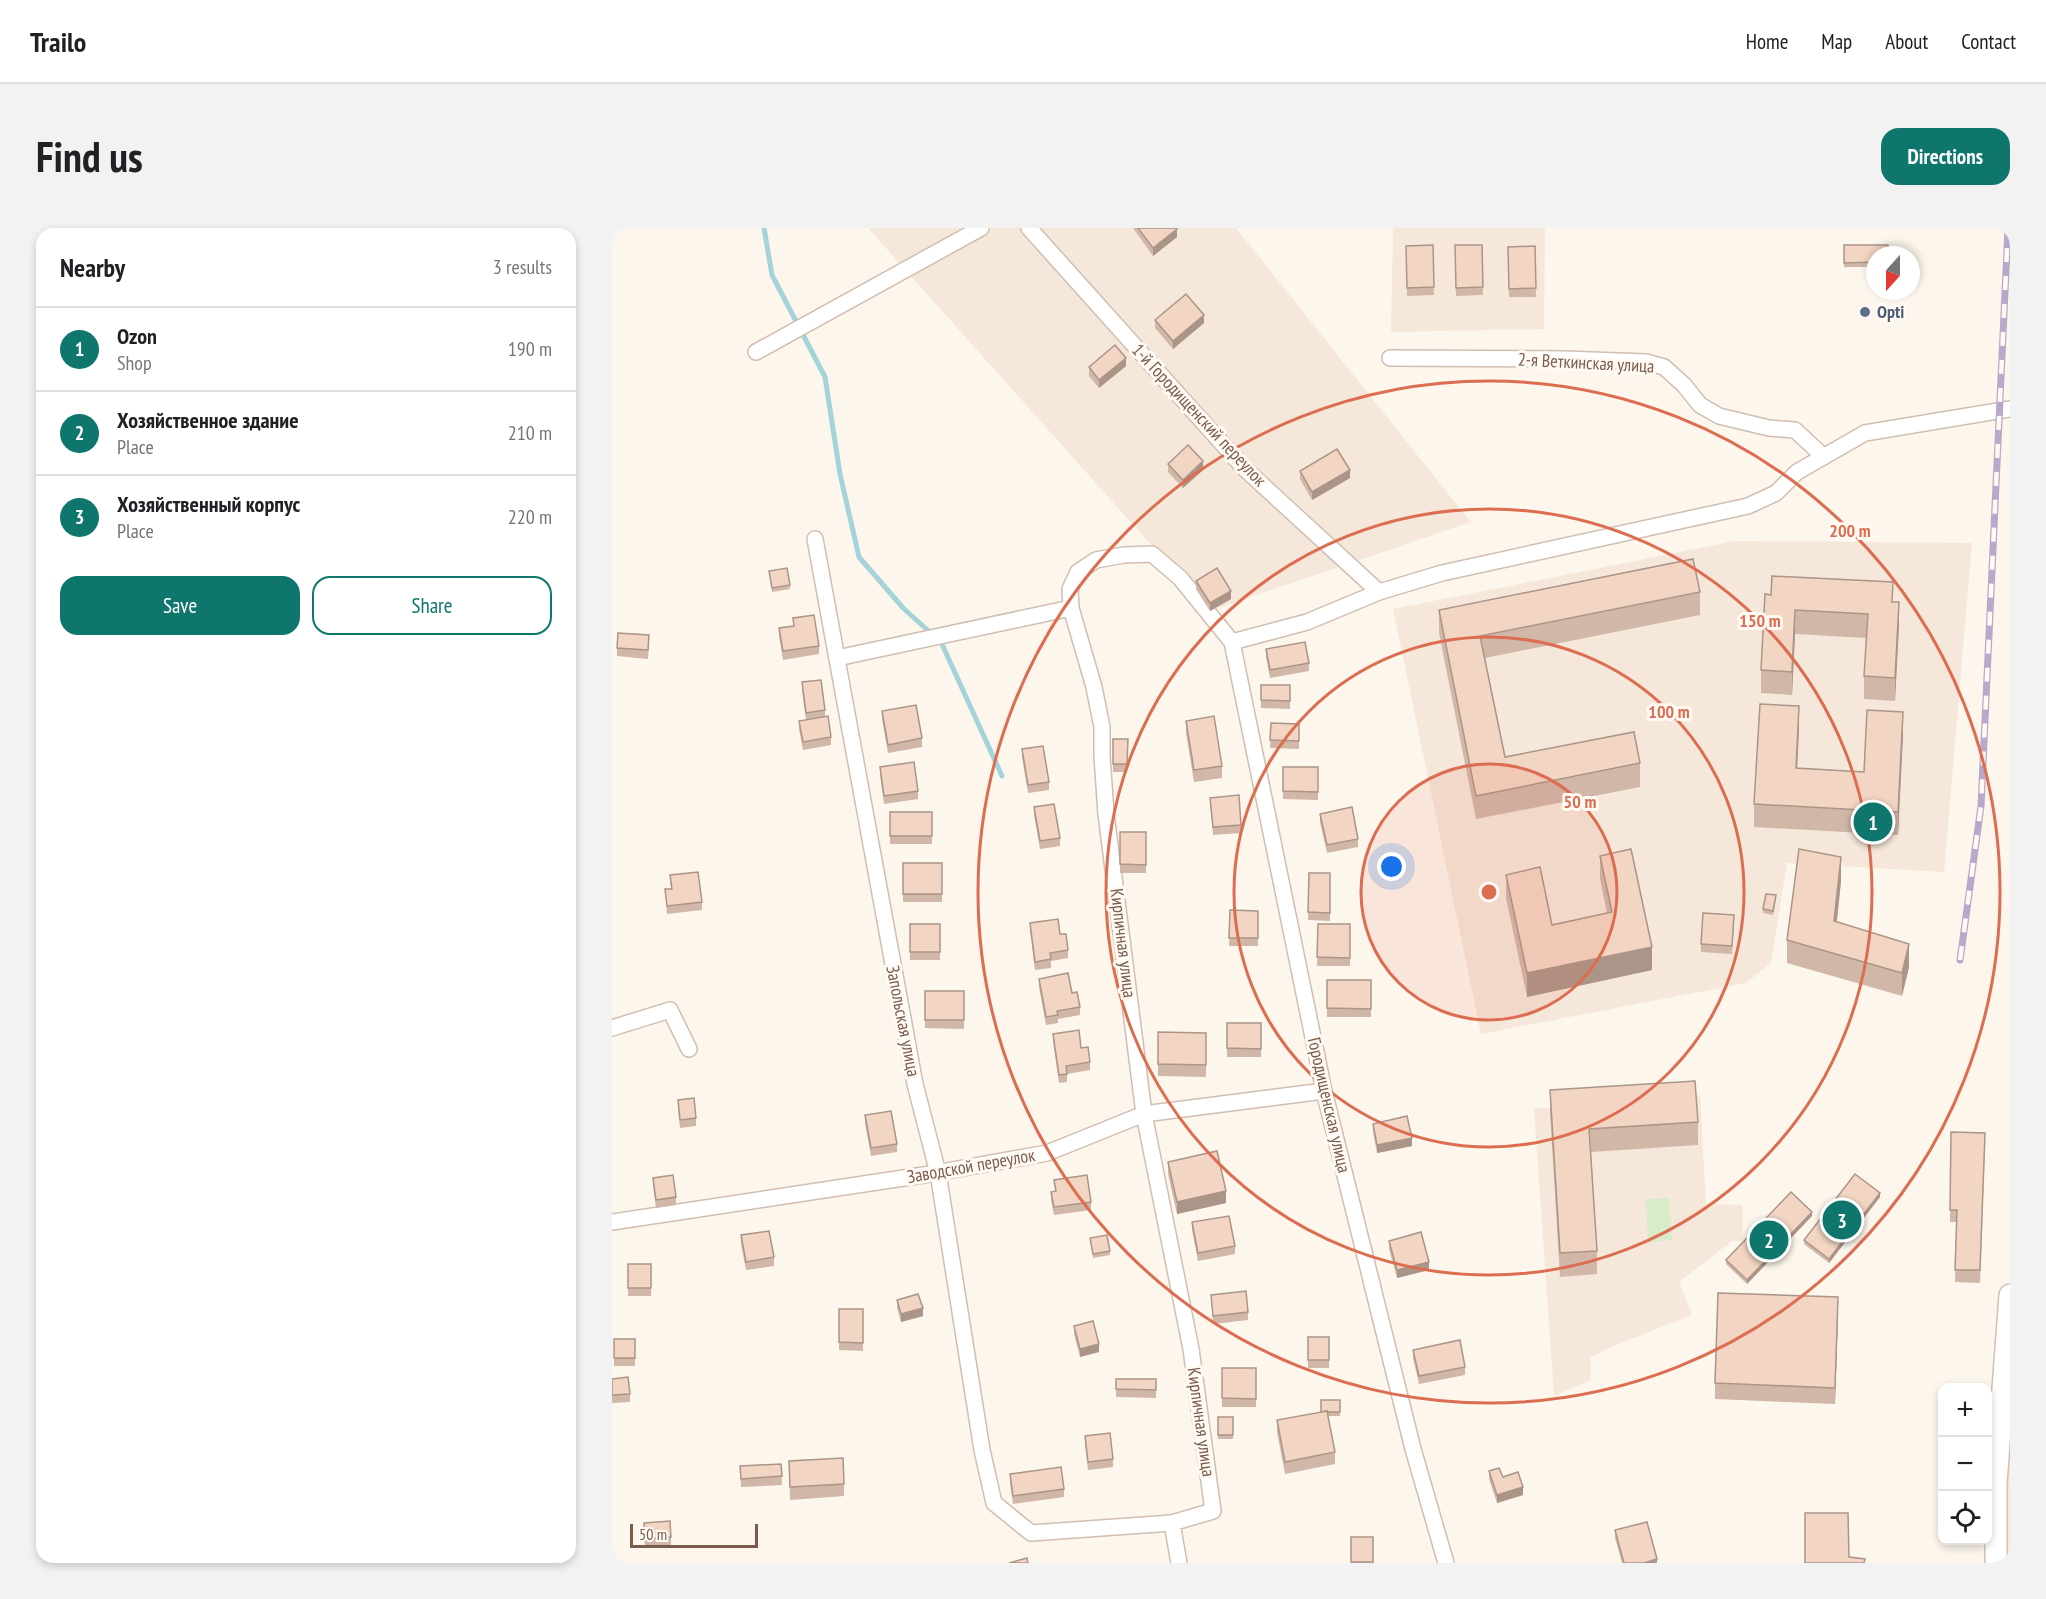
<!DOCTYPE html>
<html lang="en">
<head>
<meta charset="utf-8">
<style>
  body { margin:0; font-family:"PT Sans Narrow",sans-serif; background:#f2f2f2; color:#202124 }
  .controls { position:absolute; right:18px; bottom:18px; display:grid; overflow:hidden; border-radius:12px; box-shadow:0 3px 9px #0003 }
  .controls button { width:54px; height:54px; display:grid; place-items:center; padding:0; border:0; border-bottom:2px solid #e0e0e0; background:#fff; color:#202124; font:30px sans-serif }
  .compass { position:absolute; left:1254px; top:18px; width:54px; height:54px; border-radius:50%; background:#fff; box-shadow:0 3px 9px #0003; rotate:201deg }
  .scale { position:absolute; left:18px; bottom:15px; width:128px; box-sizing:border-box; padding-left:6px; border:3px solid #7a5c4d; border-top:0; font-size:16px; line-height:21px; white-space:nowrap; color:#7a5c4d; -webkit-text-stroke:4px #fffaf3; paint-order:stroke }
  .you { position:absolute; left:780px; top:639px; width:21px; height:21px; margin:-15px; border:4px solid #fff; border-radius:50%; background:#1a73e8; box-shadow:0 0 0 9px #1a73e833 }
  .badge { display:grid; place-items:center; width:39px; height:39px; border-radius:50%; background:#0f766e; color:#fff; font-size:20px; font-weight:700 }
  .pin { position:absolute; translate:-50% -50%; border:3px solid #fff; box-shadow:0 2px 6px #0006 }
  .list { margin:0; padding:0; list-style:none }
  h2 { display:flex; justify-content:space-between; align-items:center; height:78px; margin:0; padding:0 24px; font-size:26px }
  h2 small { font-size:20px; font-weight:400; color:#757577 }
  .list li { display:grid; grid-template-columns:39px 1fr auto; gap:18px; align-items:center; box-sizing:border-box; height:84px; padding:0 24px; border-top:2px solid #e0e0e0 }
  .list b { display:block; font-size:22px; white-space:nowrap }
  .list p { margin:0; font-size:20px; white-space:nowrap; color:#757577 }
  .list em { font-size:20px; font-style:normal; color:#757577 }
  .actions { display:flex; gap:12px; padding:18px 24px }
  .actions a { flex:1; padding:14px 0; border:2px solid #0f766e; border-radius:18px; text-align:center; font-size:21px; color:#0f766e }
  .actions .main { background:#0f766e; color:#fff }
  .icon { flex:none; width:33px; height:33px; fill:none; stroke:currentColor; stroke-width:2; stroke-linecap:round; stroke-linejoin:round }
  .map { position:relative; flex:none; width:1398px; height:1335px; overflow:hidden; border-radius:18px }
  header { display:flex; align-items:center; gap:36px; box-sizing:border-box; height:84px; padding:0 30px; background:#fff; border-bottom:2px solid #e0e0e0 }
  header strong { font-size:28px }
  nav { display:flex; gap:33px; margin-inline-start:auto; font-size:21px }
  .intro { display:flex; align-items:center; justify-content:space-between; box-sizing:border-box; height:144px; padding:0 36px }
  h1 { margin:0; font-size:42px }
  .button { padding:15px 27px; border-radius:18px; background:#0f766e; color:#fff; font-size:21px; font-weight:700 }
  main { display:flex; gap:36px; padding:0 36px }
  aside { flex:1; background:#fff; border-radius:18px; box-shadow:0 3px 9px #0003 }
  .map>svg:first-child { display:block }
  .residential { fill:#f5e8da }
  .green { fill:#d8ecc9 }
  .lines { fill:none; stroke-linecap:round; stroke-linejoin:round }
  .stream { stroke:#a5d3da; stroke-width:5 }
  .street-casing { stroke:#d1beb0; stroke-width:18 }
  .secondary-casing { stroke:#d6c0b0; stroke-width:24 }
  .street { stroke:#fff; stroke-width:15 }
  .secondary { stroke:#fff; stroke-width:21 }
  .rail-casing { stroke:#b9a8c9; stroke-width:7 }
  .rail { stroke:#fffaf3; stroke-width:4.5; stroke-dasharray:14; stroke-linecap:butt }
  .wall { fill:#d1b7a8 }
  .shaded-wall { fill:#aa9588 }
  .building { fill:#f3d5c3; stroke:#aa9588; stroke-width:1.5 }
  .ring { fill:none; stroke:#dc6d51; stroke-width:3 }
  .service-dot { fill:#5c6f8a; stroke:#fffaf3; stroke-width:2 }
  .labels { text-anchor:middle; stroke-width:6; stroke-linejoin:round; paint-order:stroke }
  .service-label { font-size:18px; font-weight:bold; fill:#4e5e75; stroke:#fffaf3; text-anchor:start }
  .street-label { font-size:18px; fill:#7a5c4d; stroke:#fffaf3 }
  .centre { fill:#dc6d51; stroke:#fffaf3; stroke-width:3 }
  .ring-label { font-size:18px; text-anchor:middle; font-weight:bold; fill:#dc6d51; stroke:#fffaf3; stroke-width:6; stroke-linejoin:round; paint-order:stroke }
</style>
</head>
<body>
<header>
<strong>Trailo</strong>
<nav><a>Home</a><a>Map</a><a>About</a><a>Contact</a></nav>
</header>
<div class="intro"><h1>Find us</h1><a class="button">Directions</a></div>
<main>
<aside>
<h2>Nearby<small>3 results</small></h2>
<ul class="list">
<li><span class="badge">1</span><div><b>Ozon</b><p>Shop</p></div><em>190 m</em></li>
<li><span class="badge">2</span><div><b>Хозяйственное здание</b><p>Place</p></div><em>210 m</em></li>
<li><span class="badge">3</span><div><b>Хозяйственный корпус</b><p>Place</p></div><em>220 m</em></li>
</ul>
<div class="actions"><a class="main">Save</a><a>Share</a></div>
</aside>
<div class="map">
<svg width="1398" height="1335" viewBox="0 0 1398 1335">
  <rect width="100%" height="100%" fill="#fdf6ec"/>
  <g class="residential">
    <path d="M256,0H624L859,294L598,383Z"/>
    <path d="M781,0H933L932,101L779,104Z"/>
    <path d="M1122,313L1360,315L1332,644L1175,635L1159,735L1134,755L869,806L781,381Z"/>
    <path d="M1088,867L1094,976L1130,977L1131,1013H1120L1067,1054L1080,1087L997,1120L978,1130L979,1152L942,1168L922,881Z"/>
    <path d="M1398,1130V1335H1386Z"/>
  </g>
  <path class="green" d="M1057,970L1060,1012L1036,1014L1034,971Z"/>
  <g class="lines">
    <path class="stream" d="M152,0L160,47L213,149L228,246L247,329L292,381L329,414L390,548"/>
    <g class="street-casing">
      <g id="street">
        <path d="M417,0L633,241L767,364"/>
        <path d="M144,124L369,0"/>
        <path d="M778,130L952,131L1034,134L1052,139L1072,157L1088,177L1107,188L1157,200L1183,202L1211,228"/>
        <path d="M203,311L303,856L326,945L370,1222L382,1275L419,1305L560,1295"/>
        <path d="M620,414L695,394L767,364L830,345L1136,278L1164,265L1185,244L1253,205L1398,181"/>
        <path d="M225,430L459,380"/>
        <path d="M0,800L58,782L77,821"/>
        <path d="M0,994L318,946L435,925L532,886L712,863"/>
        <path d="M567,1335L560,1295L601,1283L579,1121L532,886L494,586L490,528V499L482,459L459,380L458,361L466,344L484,332L512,327L540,326L568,350L620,414L712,863L801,1221L834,1335"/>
      </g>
    </g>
    <g class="secondary-casing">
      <path id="secondary" d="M1384,1335V1255L1398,1067"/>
    </g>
    <use href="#street" class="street"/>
    <use href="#secondary" class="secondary"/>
    <g class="rail-casing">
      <path id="rail" d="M1348,732L1369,578L1396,0"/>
    </g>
    <use href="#rail" class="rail"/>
  </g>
  <g class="wall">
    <path d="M521,0H564L565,9L541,28Z"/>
    <path d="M821,17L822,67L795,68L794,18Z"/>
    <path d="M843,17H870L871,67L844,68Z"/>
    <path d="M1232,17L1263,27V39H1232Z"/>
    <path d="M923,18L924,69H897L896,19Z"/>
    <path d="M543,92L592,95L561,121L543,100Z"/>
    <path d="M514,138L487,160L477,148V139Z"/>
    <path d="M556,236L591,242L571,260L556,244Z"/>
    <path d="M688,243L738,250L700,272L688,251Z"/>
    <path d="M157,343L178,357V361L160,364Z"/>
    <path d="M584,353L619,371L598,383L584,361Z"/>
    <path d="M1088,364V387L873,430L893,529L1028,535V559L864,591L827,405V382Z"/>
    <path d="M1153,366L1281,374L1287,397L1283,473L1252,471V448L1254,410L1183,406L1180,467L1149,465V442Z"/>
    <path d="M181,390L207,418V426L171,432L167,408V400L181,398Z"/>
    <path d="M37,415L36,431L5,428V420Z"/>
    <path d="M654,421L697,435V443L658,450L654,429Z"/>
    <path d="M190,454L213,482V489L219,509V517L191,522L187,501V493L194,492L190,462Z"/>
    <path d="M649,457H678V481L649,480Z"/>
    <path d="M270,483L310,510V519L276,525L270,491Z"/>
    <path d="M574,493L610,538V550L582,554L574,505Z"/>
    <path d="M659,495L687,496V521L658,520Z"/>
    <path d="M1187,501L1185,540L1252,544L1291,507L1286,607L1142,599V576Z"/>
    <path d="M501,511H516L515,544H501Z"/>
    <path d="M410,521L437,554V562L416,565L410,529Z"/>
    <path d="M268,539L306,563V571L272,576L268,547Z"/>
    <path d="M671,539H706V572L671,571Z"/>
    <path d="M598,570L629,597V605L601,607Z"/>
    <path d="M422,579L448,610V618L428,621L422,587Z"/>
    <rect x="278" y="584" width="42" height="32"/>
    <path d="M708,586L746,611V619L715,625L708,594Z"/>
    <rect x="508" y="604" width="26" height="41"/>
    <path d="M988,628L1040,742L915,769L894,670V647L940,697L995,685L988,651Z"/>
    <rect x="291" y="635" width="39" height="39"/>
    <path d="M697,645H718V693L696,692Z"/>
    <path d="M58,647L90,674V682L55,686L53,661H59Z"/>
    <path d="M1229,653L1225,694L1297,739L1290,768L1175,735V712Z"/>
    <path d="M1164,672L1161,687L1151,685V681Z"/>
    <path d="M618,682L646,683V718H617Z"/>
    <path d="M418,695L448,706L456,722V730L439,733V740L423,742L418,703Z"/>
    <path d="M1122,695L1120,726L1089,724V716Z"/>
    <rect x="298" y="696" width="30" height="36"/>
    <path d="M706,696H738V738H705Z"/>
    <path d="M427,751L460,765L468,779V787L446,791V795L434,797L427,759Z"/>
    <rect x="715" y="752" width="44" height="37"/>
    <path d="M313,763H352V801L313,800Z"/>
    <rect x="615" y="795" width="34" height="34"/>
    <path d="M546,804L594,805V849L546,848Z"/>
    <path d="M441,806L469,820L478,834V842L455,846V854L447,855L441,814Z"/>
    <path d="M938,862L1086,894V917L979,924L985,1023V1046L948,1049L938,885Z"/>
    <path d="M66,872L84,890V898L68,900L66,880Z"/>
    <path d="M253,887L285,916V924L259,928L253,895Z"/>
    <path d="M761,896L800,918L765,925L761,904Z"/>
    <path d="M1339,904L1373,917L1368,1055L1343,1054L1345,994H1338Z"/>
    <path d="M556,934L614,975L565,986L556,946Z"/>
    <path d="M41,950L64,969V977L44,980L41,958Z"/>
    <path d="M442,952L479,974V982L442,987L439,972V964H443Z"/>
    <path d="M1268,969L1217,1035L1192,1016V1012Z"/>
    <path d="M1200,988L1135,1056L1114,1036V1032Z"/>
    <path d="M580,994L623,1018V1026L586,1033L580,1002Z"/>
    <path d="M129,1007L162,1029V1038L134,1042L129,1016Z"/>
    <path d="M478,1010L498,1023V1027L481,1030Z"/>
    <path d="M777,1013L817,1042L785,1050L777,1021Z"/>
    <rect x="16" y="1036" width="23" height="32"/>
    <path d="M599,1067L636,1084V1092L601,1096Z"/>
    <path d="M285,1072L311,1088L289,1094L285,1080Z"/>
    <path d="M227,1081H251V1123L227,1122Z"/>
    <path d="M1226,1085L1223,1176L1103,1171V1155Z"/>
    <path d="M462,1098L487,1124L468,1129L462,1106Z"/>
    <rect x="696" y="1109" width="21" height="31"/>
    <rect x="2" y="1111" width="21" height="27"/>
    <path d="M801,1122L853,1139V1147L807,1156L801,1130Z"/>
    <rect x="610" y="1140" width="34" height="39"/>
    <path d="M0,1151L18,1166V1174L0,1175Z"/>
    <path d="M504,1151H544V1170L504,1169Z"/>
    <path d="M728,1172V1188H716L723,1224V1236L673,1246L665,1204V1192L709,1184Z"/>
    <rect x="606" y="1189" width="15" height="22"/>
    <path d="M473,1208L501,1231V1239L476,1242L473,1216Z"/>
    <path d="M177,1233L232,1256V1268L178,1272Z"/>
    <path d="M169,1236L170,1257L129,1259L128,1238Z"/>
    <path d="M877,1243L891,1249L911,1267L885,1275L877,1251Z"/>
    <path d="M398,1246L452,1261V1269L401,1276L398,1255Z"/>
    <path d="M32,1295L59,1309V1318L33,1319Z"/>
    <path d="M1003,1302L1045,1335H1010L1003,1310Z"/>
    <rect x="739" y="1309" width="22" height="26"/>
  </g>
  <g class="shaded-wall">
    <path d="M565,1V9L541,28V20Z"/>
    <path d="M592,87V95L561,121V113Z"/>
    <path d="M514,130V138L487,160V152Z"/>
    <path d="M591,233V242L571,260V252Z"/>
    <path d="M738,242V250L700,272V264Z"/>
    <path d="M619,363V371L598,383V375Z"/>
    <path d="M1287,374V397L1283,473V450Z"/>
    <path d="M1183,382V406L1180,467V444Z"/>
    <path d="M1187,478V501L1184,564V540Z"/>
    <path d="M1291,484V507L1286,607V584Z"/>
    <path d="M1229,629V653L1222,717V693Z"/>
    <path d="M1297,716V739L1290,768V745Z"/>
    <path d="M1040,719V742L915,769V745Z"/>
    <path d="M800,910V918L765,925V917Z"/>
    <path d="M614,963V975L565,986V974Z"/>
    <path d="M1268,965V969L1217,1035V1031Z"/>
    <path d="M1200,984V988L1135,1056V1052Z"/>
    <path d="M817,1034V1042L785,1050V1042Z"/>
    <path d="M1226,1069V1085L1223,1176V1160Z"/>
    <path d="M311,1080V1088L289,1094V1086Z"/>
    <path d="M487,1116V1124L468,1129V1121Z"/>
    <path d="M911,1259V1267L885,1275V1267Z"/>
    <path d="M1045,1331V1335H1032Z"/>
  </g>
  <g class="building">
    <path d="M526,0H564L565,1L541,20Z"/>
    <path d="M821,17L822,59L795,60L794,18Z"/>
    <path d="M843,17H870L871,59L844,60Z"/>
    <path d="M1232,17H1276V27H1263V34L1232,35Z"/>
    <path d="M923,18L924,60L897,61L896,19Z"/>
    <path d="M574,66L592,87L561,113L543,92Z"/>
    <path d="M503,117L514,130L487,152L477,139Z"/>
    <path d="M576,217L591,233L571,252L556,236Z"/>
    <path d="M725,221L738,242L700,264L688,243Z"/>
    <path d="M1081,331L1088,364L868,408L893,529L1022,504L1028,535L864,568L827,382Z"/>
    <path d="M175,340L178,357L160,360L157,343Z"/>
    <path d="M605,340L619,363L598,375L584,353Z"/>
    <path d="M1160,348L1281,354L1280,374H1287L1283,450L1252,448L1256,386L1183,382L1180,444L1149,442L1153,366L1159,367Z"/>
    <path d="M202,387L207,418L171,423L167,400L182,398L181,390Z"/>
    <path d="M6,405L37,407L36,422L5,420Z"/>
    <path d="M693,414L697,435L658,442L654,421Z"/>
    <path d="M209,452L213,482L194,485L190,454Z"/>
    <path d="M649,457H678V473L649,472Z"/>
    <path d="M1148,476L1187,478L1184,540L1252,544L1255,482L1291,484L1286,584L1142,576Z"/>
    <path d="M304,477L310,510L276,517L270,483Z"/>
    <path d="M216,488L219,509L191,514L187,493Z"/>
    <path d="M602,488L610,538L582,542L574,493Z"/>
    <path d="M659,495L687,496V513L658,512Z"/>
    <path d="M501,511H516L515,536H501Z"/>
    <path d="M431,518L437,554L416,557L410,521Z"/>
    <path d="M302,534L306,563L272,568L268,539Z"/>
    <path d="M671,539H706V564L671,563Z"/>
    <path d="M627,567L629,597L601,599L598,570Z"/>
    <path d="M442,576L448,610L428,613L422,579Z"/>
    <path d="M740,579L746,611L715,617L708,586Z"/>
    <rect x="278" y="584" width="42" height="24"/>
    <path d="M508,604H534V637L508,636Z"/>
    <path d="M1019,621L1040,719L915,745L894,647L928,639L940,697L1000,684L988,628Z"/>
    <path d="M1187,621L1229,629L1222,693L1297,716L1290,745L1175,712Z"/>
    <rect x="291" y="635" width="39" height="31"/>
    <path d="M86,644L90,674L55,678L53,661H60L58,647Z"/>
    <path d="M697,645H718V685L696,684Z"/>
    <path d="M1154,666L1164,667L1161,683L1151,681Z"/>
    <path d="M618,682L646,683V710H617Z"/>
    <path d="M1091,685L1122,687L1120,718L1089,716Z"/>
    <path d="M446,691L448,706H454L456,722L438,725L439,731L423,734L418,695Z"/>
    <rect x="298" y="696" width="30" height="28"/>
    <path d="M706,696H738V730L705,729Z"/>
    <path d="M456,745L460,765L465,764L468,779L445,783L446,787L434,789L427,751Z"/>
    <path d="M715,752H759V781L715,780Z"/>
    <rect x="313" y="763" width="39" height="29"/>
    <path d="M615,795H649V821L615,820Z"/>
    <path d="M467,802L469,820L476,819L478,834L454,838L455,846L447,847L441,806Z"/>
    <path d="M546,804L594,805V837L546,836Z"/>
    <path d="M1083,853L1086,894L977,901L985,1023L948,1025L938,862Z"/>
    <path d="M82,870L84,890L68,892L66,872Z"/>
    <path d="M279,883L285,916L259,920L253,887Z"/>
    <path d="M795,888L800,910L765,917L761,896Z"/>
    <path d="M1339,904L1373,905L1368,1042H1343L1345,982H1338Z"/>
    <path d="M605,923L614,963L565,974L556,934Z"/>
    <path d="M1243,946L1268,965L1217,1031L1192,1012Z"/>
    <path d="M61,947L64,969L44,972L41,950Z"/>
    <path d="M475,947L479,974L442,979L439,964L444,963L442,952Z"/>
    <path d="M1179,964L1200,984L1135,1052L1114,1032Z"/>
    <path d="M617,988L623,1018L586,1025L580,994Z"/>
    <path d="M157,1003L162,1029L134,1034L129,1007Z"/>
    <path d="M809,1004L817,1034L785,1042L777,1013Z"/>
    <path d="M495,1007L498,1023L481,1026L478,1010Z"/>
    <rect x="16" y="1036" width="23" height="24"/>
    <path d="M634,1063L636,1084L601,1088L599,1067Z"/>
    <path d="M1106,1065L1226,1069L1223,1160L1103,1155Z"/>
    <path d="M306,1066L311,1080L289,1086L285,1072Z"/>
    <path d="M227,1081H251V1115L227,1114Z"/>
    <path d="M481,1093L487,1116L468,1121L462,1098Z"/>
    <rect x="696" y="1109" width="21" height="23"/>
    <rect x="2" y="1111" width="21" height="19"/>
    <path d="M848,1112L853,1139L807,1148L801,1122Z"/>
    <path d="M610,1140H644V1171L610,1170Z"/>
    <path d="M16,1149L18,1166L0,1167V1151Z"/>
    <path d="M504,1151H544V1162L504,1161Z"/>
    <path d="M709,1172H728V1184H715V1183L709,1184Z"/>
    <path d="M715,1183L723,1224L673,1234L665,1192Z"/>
    <rect x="606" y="1189" width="15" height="18"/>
    <path d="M498,1205L501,1231L476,1234L473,1208Z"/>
    <path d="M231,1230L232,1256L178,1259L177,1233Z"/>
    <path d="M169,1236L170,1248L129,1251L128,1238Z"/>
    <path d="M449,1239L452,1261L401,1268L398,1246Z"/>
    <path d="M887,1240L891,1249L906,1244L911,1259L885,1267L877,1243Z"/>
    <path d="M1193,1285H1236L1237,1329L1253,1331L1252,1335H1193Z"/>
    <path d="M58,1293L59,1309L33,1311L32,1295Z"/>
    <path d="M1035,1294L1045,1331L1032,1335H1012L1003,1302Z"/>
    <rect x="739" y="1309" width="22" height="25"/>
    <path d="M415,1330L416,1335H397Z"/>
  </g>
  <circle cx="877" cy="664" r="128" fill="#dc6d51" fill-opacity=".12"/>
  <g class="ring">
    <circle cx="877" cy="664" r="128"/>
    <circle cx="877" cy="664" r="255"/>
    <circle cx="877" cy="664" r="383"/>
    <circle cx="877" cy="664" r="511"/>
  </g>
  <circle class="service-dot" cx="1253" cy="84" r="6"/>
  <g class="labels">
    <g class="service-label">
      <text x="1265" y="90">Opti</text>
    </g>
    <g class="street-label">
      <text transform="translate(974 135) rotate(3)" y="6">2-я Веткинская улица</text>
      <text transform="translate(587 187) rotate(47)" y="6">1-й Городищенский переулок</text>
      <text transform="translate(511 715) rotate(83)" y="6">Кирпичная улица</text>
      <text transform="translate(291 793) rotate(79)" y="6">Запольская улица</text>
      <text transform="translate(717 877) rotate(77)" y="6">Городищенская улица</text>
      <text transform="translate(359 938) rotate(-10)" y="6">Заводской переулок</text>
      <text transform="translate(589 1194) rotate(82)" y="6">Кирпичная улица</text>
    </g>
  </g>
  <circle cx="877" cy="664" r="9" class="centre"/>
  <g class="ring-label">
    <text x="1238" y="309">200 m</text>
    <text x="1148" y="399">150 m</text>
    <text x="1057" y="490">100 m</text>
    <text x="968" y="580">50 m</text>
  </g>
</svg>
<div class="controls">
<button>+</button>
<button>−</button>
<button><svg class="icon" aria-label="locate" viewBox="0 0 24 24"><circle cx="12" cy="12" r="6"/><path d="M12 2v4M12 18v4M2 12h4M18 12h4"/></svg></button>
</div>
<svg class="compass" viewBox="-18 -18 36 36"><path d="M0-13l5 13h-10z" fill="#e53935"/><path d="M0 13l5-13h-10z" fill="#757577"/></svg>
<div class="scale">50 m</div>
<div class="you"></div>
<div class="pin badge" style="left:1261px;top:594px">1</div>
<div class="pin badge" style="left:1157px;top:1012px">2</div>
<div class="pin badge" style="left:1230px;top:992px">3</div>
</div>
</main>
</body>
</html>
